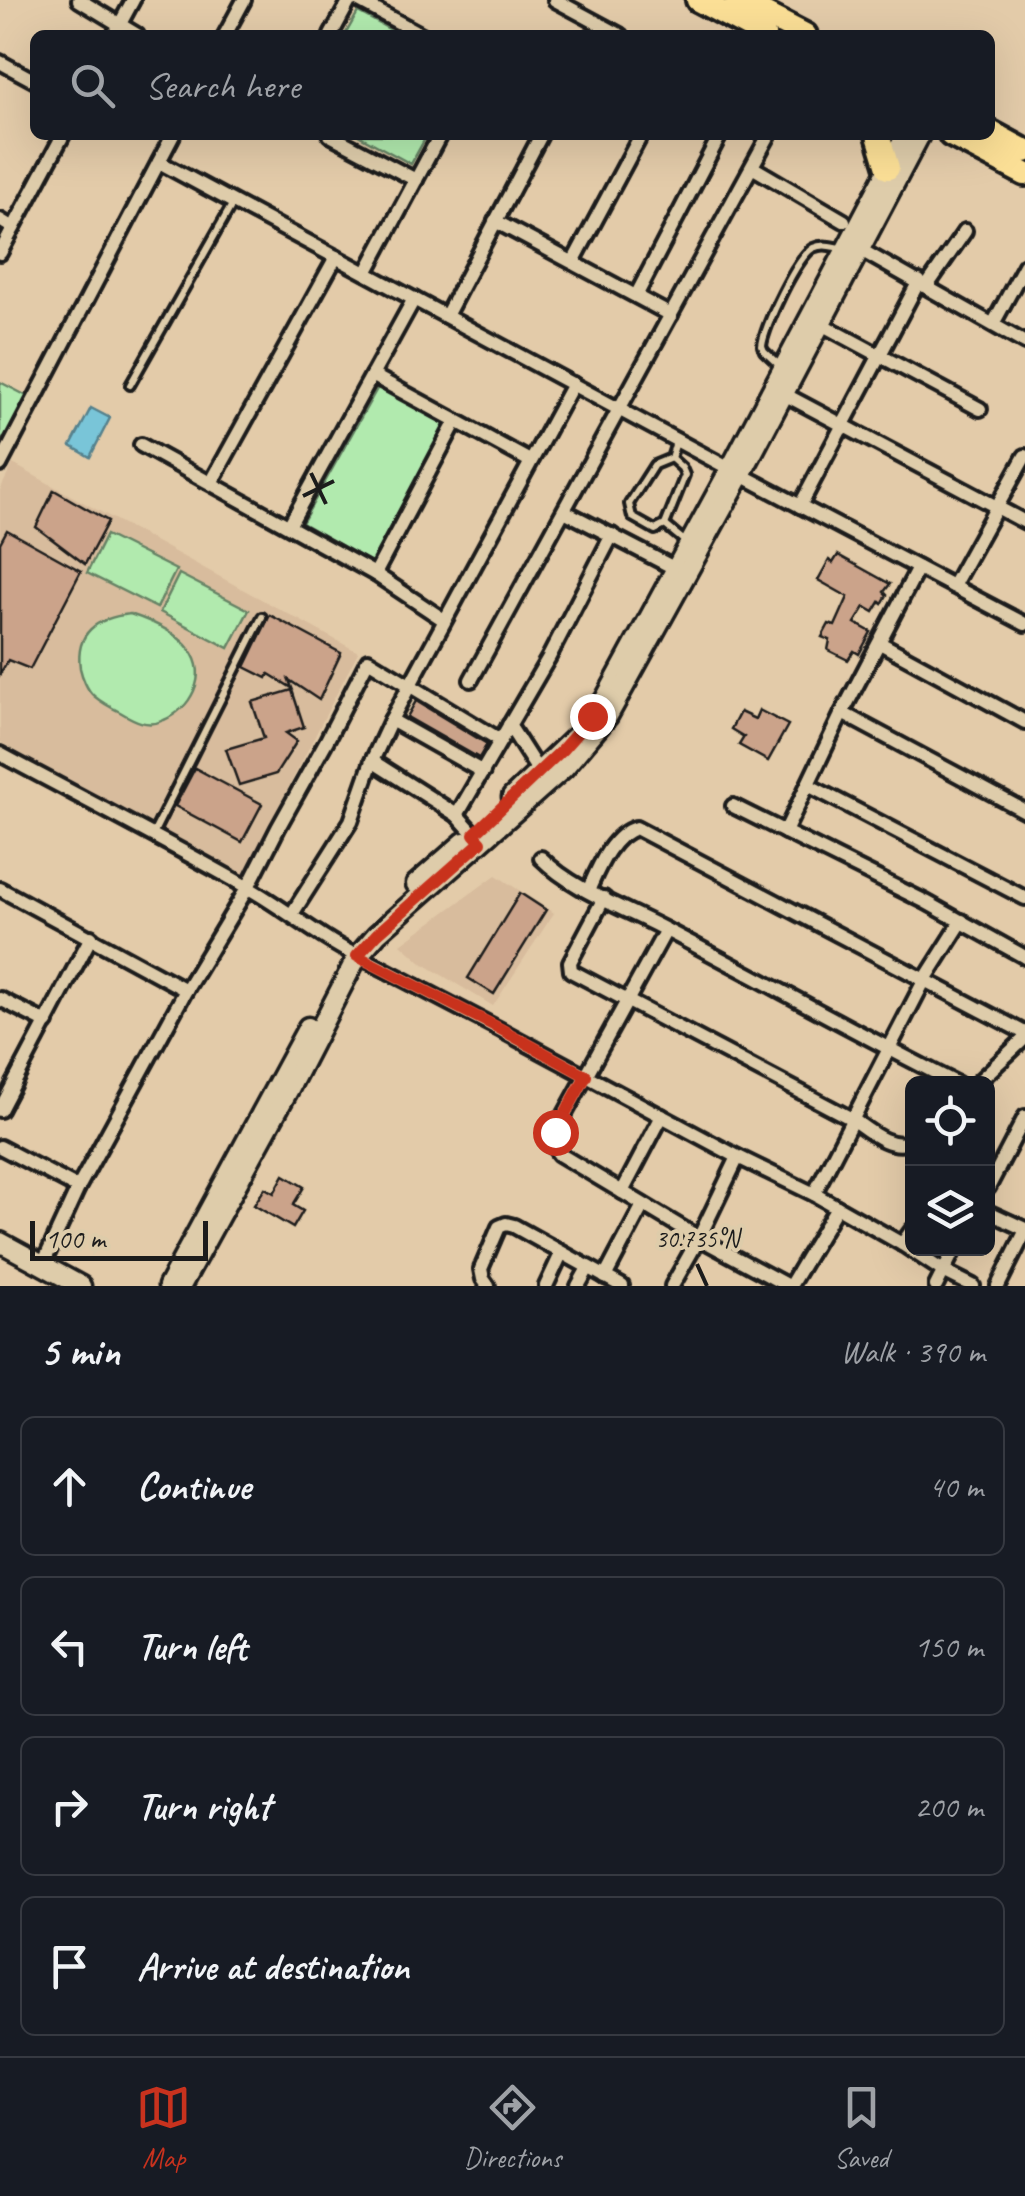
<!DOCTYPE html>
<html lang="en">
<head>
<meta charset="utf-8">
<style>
  body { margin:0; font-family:Caveat,sans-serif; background:#20242c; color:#f1f3f6 }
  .controls { position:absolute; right:30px; bottom:30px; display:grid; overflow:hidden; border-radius:15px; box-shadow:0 10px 40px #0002 }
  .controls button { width:90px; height:90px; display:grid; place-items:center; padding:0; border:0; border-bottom:2px solid #363941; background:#171b24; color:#f1f3f6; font:50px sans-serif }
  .scale { position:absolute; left:30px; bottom:25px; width:178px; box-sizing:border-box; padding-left:10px; border:5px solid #1c1c1c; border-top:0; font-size:28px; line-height:35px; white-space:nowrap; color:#1c1c1c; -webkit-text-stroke:8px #deccaa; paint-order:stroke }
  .stop { position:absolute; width:30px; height:30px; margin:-22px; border:8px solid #c8321e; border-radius:50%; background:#fff }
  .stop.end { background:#c8321e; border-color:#fff; box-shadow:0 2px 10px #0008 }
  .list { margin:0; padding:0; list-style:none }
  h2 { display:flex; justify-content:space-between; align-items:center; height:130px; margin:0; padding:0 40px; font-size:42px }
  h2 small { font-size:32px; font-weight:400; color:#9ea1a6 }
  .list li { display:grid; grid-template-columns:65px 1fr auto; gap:30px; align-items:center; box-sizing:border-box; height:140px; margin:0 20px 20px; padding:0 20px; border:2px solid #363941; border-radius:15px }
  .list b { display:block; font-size:38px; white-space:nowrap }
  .list em { font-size:32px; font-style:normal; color:#9ea1a6 }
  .icon { flex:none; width:55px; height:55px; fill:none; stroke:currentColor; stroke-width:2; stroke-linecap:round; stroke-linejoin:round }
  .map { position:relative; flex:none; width:1025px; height:1286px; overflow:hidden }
  .search { position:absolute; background:#171b24; box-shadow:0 10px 40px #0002; left:30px; right:30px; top:30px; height:110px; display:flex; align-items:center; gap:25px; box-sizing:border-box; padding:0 35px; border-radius:15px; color:#9ea1a6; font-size:38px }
  .sheet { height:770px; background:#171b24 }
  nav { display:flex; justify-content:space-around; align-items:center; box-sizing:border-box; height:140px; border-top:2px solid #363941; background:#171b24; font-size:28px; color:#9ea1a6 }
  nav a { display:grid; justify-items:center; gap:5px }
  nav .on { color:#c8321e }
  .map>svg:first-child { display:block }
  .built { fill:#d8bc9d }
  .green { fill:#b1eaae; stroke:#668365; stroke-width:2.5 }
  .water { fill:#79c5d8; stroke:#54818d; stroke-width:2.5 }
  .building { fill:#cba38a; stroke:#1c1c1c; stroke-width:2.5 }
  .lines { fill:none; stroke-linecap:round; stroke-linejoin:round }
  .lane-casing { stroke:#1c1c1c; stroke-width:14 }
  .street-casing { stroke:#1c1c1c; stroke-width:20 }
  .secondary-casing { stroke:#1c1c1c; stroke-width:25 }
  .highway-casing { stroke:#1c1c1c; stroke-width:30 }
  .lane { stroke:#deccaa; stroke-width:6 }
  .street { stroke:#deccaa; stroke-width:12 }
  .secondary { stroke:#deccaa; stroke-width:18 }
  .highway { stroke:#fbdf96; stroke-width:22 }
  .route { stroke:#c8321e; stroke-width:12 }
  .ticks { fill:none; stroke:#1c1c1c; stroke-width:4 }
  .ticks-label { font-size:25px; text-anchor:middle; fill:#1c1c1c; stroke:#deccaa; stroke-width:8; stroke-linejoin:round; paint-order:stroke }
</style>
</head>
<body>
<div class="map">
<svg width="1025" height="1286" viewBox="0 0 1025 1286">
  <rect width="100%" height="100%" fill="#e3cba9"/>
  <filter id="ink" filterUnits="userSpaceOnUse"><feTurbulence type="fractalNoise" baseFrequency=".01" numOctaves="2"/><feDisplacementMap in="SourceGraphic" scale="20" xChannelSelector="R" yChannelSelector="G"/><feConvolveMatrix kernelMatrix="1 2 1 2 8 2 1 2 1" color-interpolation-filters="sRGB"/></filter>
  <g filter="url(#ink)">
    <g class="built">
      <path d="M13,464L358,652L242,878L0,742V490Z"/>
      <path d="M496,875L554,913L493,1006L422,963L401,944Z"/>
    </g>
    <g class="green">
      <path d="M358,12L400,35H345Z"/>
      <path d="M358,135H427L411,164Z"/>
      <path d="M0,382L27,396L7,437L0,440Z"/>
      <path d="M378,387L446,425L371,562L302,523Z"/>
      <path d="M106,535L176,570L157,608L87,573Z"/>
      <path d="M179,574L249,610L229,648L160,612Z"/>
      <path d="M130,614C151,621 177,632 190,650C209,677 190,709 164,720C148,728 135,721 120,712C112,708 101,702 94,696C87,690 82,677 80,668C75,632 97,618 130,614Z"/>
    </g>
    <path class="water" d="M91,408L110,418L90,457L71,446Z"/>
    <g class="building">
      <path d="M54,490L108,521L85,564L36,527Z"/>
      <path d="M7,530L81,571L30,669L8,660L0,674V543Z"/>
      <path d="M838,555L890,584L884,592L887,595L882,604L880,602L874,612L865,607L855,623L871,632L859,654L854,651L848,660L828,650L830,640L822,637L829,624L835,626L848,597L818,580L829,560L833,563Z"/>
      <path d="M270,615L341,653L319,700L289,680L292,688L269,674L267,678L245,667Z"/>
      <path d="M292,690L304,727L286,733L297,741L276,774L239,785L226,749L264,738L252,702Z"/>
      <path d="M416,701L487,744L479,758L407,717Z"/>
      <path d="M759,710L788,725L768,761L739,745L744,737L731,729L740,712L755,719Z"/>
      <path d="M195,768L262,804L242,842L175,806Z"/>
      <path d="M520,893L546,910L494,994L468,978Z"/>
      <path d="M284,1175L304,1187L293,1205L303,1211L293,1228L254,1205L265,1188L274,1193Z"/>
    </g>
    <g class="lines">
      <g class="lane-casing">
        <g id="lane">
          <path d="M780,366L764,351L762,346C764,327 797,257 813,248C824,243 835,247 845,249"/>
          <path d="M130,385L233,203"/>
          <path d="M676,442L671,458L654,465L629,504L632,517L655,530L665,525L688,544"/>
          <path d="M665,525L685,475L682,468L671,458"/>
          <path d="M153,834L262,617"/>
        </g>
      </g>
      <g class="street-casing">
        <g id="street">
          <path d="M79,0L137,35"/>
          <path d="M357,0L422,35"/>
          <path d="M555,0L620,35"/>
          <path d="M114,35L133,0"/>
          <path d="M225,35L244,0"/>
          <path d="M331,35L350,0"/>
          <path d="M0,62L35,81"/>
          <path d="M330,135L416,180"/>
          <path d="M159,162L730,469L1025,624"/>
          <path d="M752,167L844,221"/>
          <path d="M0,220L13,228"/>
          <path d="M495,221L671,315"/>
          <path d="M0,253L63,135"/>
          <path d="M868,254L1025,343"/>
          <path d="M573,262L641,135"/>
          <path d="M366,273L440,135"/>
          <path d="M927,286L965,231"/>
          <path d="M636,296L720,135"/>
          <path d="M446,316L541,135"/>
          <path d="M821,324L980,409"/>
          <path d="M993,324L1025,265"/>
          <path d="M372,375L530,461"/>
          <path d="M784,394L1025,522"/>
          <path d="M141,445L375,574L444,620"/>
          <path d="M0,465L173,135"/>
          <path d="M211,483L336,257"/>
          <path d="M800,506L919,281"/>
          <path d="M564,511L676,569"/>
          <path d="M289,526L414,299"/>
          <path d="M375,574L456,421"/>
          <path d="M953,586L1025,456"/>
          <path d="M880,643L1025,722"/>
          <path d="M471,680L769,135"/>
          <path d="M842,713L1025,811"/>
          <path d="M391,720L483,772"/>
          <path d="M509,725L539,772"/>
          <path d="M0,754C82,798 164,840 245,886C288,910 325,943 370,962L499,1029L738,1157L814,1194L902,1244L943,1271L973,1286"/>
          <path d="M372,761L457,815L474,834"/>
          <path d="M808,785L1025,898"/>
          <path d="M733,806L926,902L1025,957"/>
          <path d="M457,815L549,657L612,535"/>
          <path d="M785,832L842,713L918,568"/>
          <path d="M541,858C574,891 625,908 666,930C764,981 860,1035 958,1084"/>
          <path d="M0,889L186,990"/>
          <path d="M588,891C598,869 611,835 636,828L1025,1033"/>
          <path d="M604,898L570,962L571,971L852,1119C869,1131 891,1151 912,1141"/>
          <path d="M292,914L351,821L372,761L391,720L573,384"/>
          <path d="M666,930L555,1132L554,1147L559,1154L699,1238L788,1286"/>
          <path d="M0,999L47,1023"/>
          <path d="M976,1084L1025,1038"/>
          <path d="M0,1110L91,937"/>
          <path d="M0,1147L78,1188"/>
          <path d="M988,1188L1025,1117"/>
          <path d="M622,1192L662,1116"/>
          <path d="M814,1194L924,981L962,921"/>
          <path d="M988,1212L1025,1229"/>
          <path d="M902,1244L912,1230"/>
          <path d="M43,1264L78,1188L186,990L248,887L278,828L327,740L368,660L500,740"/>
          <path d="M605,1277L643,1205"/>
          <path d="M488,1286L483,1279L481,1269L499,1227L506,1224L514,1226L622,1286"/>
          <path d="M546,1286L561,1254"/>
          <path d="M578,1286L588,1268"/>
          <path d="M672,1286L699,1238L738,1157"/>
          <path d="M790,1286L837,1207"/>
          <path d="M936,1286L955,1248"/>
          <path d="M998,1286L1025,1232"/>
        </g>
      </g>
      <g class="secondary-casing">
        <g id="secondary">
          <path d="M512,797L579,733L605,699L730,469L906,135"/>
          <path d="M416,884L464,842"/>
          <path d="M0,1242L81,1286"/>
          <path d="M168,1286L308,1027"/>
          <path d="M181,1286L289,1089L357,957L377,934L564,768L608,716L741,475L920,135"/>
        </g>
      </g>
      <g class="highway-casing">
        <g id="highway">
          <path d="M698,0L764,35"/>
          <path d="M737,0L805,35"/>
          <path d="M990,132L1025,151"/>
          <path d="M878,135L888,168"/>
          <path d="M951,135L1025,174"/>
        </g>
      </g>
      <use href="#lane" class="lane"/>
      <use href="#street" class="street"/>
      <use href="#secondary" class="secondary"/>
      <use href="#highway" class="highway"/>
    </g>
  </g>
  <g class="lines" filter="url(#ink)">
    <path class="route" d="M555,1132L586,1076L499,1028L357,956L377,934L481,842L474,834L562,750L592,716"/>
  </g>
  <path class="ticks" d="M311,473L326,504M303,496L334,481M697,1264L707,1286"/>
  <g class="ticks-label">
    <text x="697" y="1247">30.735°N</text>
  </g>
</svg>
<div class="controls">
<button><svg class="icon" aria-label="locate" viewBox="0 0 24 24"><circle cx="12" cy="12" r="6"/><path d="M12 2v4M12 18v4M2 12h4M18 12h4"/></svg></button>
<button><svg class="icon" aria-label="layers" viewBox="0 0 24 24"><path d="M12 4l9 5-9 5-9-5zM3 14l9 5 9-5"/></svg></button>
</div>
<div class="scale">100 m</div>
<div class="stop" style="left:555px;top:1132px"></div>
<div class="stop end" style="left:592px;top:716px"></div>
<div class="search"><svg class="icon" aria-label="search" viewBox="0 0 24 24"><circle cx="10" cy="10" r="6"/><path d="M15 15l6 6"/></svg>Search here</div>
</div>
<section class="sheet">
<h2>5 min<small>Walk · 390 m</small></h2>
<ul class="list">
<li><svg class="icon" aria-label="ahead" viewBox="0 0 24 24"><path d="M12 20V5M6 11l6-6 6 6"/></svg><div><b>Continue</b></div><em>40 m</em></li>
<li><svg class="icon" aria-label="left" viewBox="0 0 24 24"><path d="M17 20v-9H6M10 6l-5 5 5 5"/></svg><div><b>Turn left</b></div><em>150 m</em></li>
<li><svg class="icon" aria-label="right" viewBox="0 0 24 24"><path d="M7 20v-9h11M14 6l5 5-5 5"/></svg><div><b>Turn right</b></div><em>200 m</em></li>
<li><svg class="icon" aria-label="arrive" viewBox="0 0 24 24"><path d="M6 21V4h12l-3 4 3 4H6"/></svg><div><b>Arrive at destination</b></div></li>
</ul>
</section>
<nav>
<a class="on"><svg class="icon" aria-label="map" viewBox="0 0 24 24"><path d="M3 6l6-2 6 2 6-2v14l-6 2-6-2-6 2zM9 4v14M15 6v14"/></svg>Map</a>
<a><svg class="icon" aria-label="directions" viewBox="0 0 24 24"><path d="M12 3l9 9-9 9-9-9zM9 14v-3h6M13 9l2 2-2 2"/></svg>Directions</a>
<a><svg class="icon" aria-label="saved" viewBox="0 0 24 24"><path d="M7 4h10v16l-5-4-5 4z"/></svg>Saved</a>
</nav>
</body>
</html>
